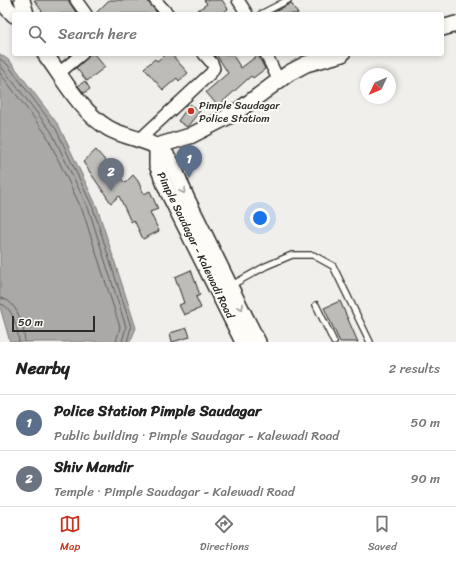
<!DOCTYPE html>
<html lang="en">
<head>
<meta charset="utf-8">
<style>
  body { margin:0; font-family:Sriracha,sans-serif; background:#f6f6f6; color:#222 }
  .compass { position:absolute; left:360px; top:68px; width:36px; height:36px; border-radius:50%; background:#fff; box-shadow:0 2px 6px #0003; rotate:226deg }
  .scale { position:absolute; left:12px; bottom:10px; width:83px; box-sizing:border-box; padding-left:4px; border:2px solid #2b2b2b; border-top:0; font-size:11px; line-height:14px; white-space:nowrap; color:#2b2b2b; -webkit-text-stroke:3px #fdfcf7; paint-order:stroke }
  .you { position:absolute; left:260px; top:218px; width:14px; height:14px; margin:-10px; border:3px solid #fff; border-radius:50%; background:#1a73e8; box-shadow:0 0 0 6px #1a73e833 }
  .badge { display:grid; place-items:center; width:26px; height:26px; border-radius:50%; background:#c8321e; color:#fff; font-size:13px; font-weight:700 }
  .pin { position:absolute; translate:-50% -33px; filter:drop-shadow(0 1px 2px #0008) }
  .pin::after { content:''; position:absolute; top:21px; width:14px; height:12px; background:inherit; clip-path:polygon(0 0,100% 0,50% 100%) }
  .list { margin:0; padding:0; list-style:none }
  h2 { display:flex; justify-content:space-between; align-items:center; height:52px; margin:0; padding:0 16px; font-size:17px }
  h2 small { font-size:13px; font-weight:400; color:#767676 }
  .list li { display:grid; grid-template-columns:26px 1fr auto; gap:12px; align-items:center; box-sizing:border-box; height:56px; padding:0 16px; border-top:1px solid #e0e0e0 }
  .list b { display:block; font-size:15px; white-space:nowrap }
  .list p { margin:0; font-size:13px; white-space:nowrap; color:#767676 }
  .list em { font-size:13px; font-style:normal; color:#767676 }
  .icon { flex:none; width:22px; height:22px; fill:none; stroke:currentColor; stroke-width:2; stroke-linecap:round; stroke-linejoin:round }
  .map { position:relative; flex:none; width:456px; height:342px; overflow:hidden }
  .search { position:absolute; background:#fff; box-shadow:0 2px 6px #0003; left:12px; right:12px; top:12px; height:44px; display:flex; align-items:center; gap:10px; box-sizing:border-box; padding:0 14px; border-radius:4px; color:#767676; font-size:15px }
  .sheet { height:164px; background:#fff }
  nav { display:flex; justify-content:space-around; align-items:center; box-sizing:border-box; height:56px; border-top:1px solid #e0e0e0; background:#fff; font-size:11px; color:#767676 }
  nav a { display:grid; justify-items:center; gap:2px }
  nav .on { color:#c8321e }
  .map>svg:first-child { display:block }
  .water { fill:#aaa9a7; stroke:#777775 }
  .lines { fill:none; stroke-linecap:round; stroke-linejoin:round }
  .shore { stroke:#5e5d5d; stroke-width:1 }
  .building { fill:#bdbcb8; stroke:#2b2b2b }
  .lane-casing { stroke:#2b2b2b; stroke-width:8 }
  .street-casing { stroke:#2b2b2b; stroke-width:14 }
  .secondary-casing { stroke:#2b2b2b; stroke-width:18 }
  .lane { stroke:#fdfcf7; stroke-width:5.5 }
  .street { stroke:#fdfcf7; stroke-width:11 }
  .secondary { stroke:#fdfcf7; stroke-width:15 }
  .oneway { stroke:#9e9e9b }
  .poi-dot { fill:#c8321e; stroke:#fdfcf7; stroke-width:1.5 }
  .labels { text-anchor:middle; stroke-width:4; stroke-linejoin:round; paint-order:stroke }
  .poi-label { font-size:11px; fill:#2b2b2b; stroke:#fdfcf7; text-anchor:start }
  .street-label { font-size:11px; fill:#2b2b2b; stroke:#fdfcf7 }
</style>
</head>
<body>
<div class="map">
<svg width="456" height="342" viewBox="0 0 456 342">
  <rect width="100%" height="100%" fill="#f0efeb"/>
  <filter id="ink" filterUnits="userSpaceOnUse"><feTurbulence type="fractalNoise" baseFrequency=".025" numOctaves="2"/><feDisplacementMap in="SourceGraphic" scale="8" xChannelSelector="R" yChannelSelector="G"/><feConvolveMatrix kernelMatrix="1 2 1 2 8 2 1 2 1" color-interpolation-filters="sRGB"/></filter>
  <g filter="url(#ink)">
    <path class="water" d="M0,54L10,61L59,126L97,207L136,328L130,342H10L0,307Z"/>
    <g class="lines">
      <g class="shore">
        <path d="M0,59L7,64L56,129L93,208L131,327L127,342"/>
        <path d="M0,65L51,131L89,210L126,327L122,342"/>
        <path d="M0,73L46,134L83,212L120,327L116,342"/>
        <path d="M0,298C17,299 24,327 25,342"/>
        <path d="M0,304C13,305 18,331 19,342"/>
      </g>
    </g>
    <g class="building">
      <path d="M34,0H68L77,14H44Z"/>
      <path d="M109,0H147L158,14H95Z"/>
      <path d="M204,0H222L228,9L221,14H192L207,4Z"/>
      <path d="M291,3L298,14H273V13Z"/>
      <path d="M89,54H94L105,67L87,81L76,68L86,59Z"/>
      <path d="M166,54H171L188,73L179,81L177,78L163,90L144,68L155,59L157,61Z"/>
      <path d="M216,54H232L241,68L258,55L265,69L253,78L251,76L218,106L206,92L228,73Z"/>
      <path d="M85,81L90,89L84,93L78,86Z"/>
      <path d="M190,104L200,111L187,127L178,121Z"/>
      <path d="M96,150L125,183L133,175L138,181L144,194L150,191L158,209L150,212L159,231L143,239L134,220L131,222L119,196L111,203L83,162Z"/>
      <path d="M191,270L200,295L196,297L201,308L184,315L179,305L184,303L175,277Z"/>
      <path d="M340,301L358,342H340L324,308Z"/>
      <path d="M187,328L190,337L172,342L170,333Z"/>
    </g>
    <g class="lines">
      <g class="lane-casing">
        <g id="lane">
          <path d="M261,14L288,0"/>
          <path d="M230,286L266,266L292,255H313L333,266L370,342"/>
          <path d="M316,305L334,342"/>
        </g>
      </g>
      <g class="street-casing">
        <g id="street">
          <path d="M76,0L86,14"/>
          <path d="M155,0L168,14"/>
          <path d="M238,0L247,14"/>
          <path d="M266,54L279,81"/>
          <path d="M59,73L82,54"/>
          <path d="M139,140L211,73L214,68L212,63L204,54"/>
        </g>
      </g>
      <g class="secondary-casing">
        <g id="secondary">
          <path d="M2,0L8,9L14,15"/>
          <path d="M22,0L26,14"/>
          <path d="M442,28L456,24"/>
          <path d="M45,54C64,79 80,111 108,128C128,140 156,138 169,159C177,171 182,190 189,203C212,249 234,296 258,342"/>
          <path d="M157,146V165L168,192L243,342"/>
          <path d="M157,146L190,136L235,113L289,73L306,64L342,54"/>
        </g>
      </g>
      <use href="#lane" class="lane"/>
      <use href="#street" class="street"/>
      <use href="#secondary" class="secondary"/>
    </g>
    <defs><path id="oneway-chevron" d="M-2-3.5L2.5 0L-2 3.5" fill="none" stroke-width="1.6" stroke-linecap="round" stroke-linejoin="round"/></defs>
    <g class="oneway">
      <use href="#oneway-chevron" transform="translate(183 191) rotate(64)"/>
      <use href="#oneway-chevron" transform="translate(241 307) rotate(63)"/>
    </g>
  </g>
  <circle class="poi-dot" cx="191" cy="111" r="4"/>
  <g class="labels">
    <g class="poi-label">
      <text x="199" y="109">Pimple Saudagar<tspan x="199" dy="13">Police Statiom</tspan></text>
    </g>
    <g class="street-label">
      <text transform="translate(196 245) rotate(64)" y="4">Pimple Saudagar - Kalewadi Road</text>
    </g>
  </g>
</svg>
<svg class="compass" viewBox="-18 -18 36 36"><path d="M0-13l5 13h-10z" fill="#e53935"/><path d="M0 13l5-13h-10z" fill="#767676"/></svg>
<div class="scale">50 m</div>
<div class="you"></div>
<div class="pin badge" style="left:189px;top:178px;background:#5c6f8a">1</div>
<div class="pin badge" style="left:111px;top:191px;background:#6b7280">2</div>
<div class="search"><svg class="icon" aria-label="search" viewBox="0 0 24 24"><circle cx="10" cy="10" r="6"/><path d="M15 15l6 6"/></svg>Search here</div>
</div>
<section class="sheet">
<h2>Nearby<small>2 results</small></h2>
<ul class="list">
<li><span class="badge" style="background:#5c6f8a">1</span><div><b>Police Station Pimple Saudagar</b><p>Public building · Pimple Saudagar - Kalewadi Road</p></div><em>50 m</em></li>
<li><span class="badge" style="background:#6b7280">2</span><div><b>Shiv Mandir</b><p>Temple · Pimple Saudagar - Kalewadi Road</p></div><em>90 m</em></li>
</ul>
</section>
<nav>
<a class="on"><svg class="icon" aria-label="map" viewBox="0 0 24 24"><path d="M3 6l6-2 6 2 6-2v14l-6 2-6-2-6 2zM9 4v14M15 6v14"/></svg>Map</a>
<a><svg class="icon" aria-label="directions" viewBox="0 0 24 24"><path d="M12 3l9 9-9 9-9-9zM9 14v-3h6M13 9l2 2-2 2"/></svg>Directions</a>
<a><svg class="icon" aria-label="saved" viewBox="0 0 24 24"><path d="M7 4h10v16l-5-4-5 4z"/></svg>Saved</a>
</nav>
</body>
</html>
